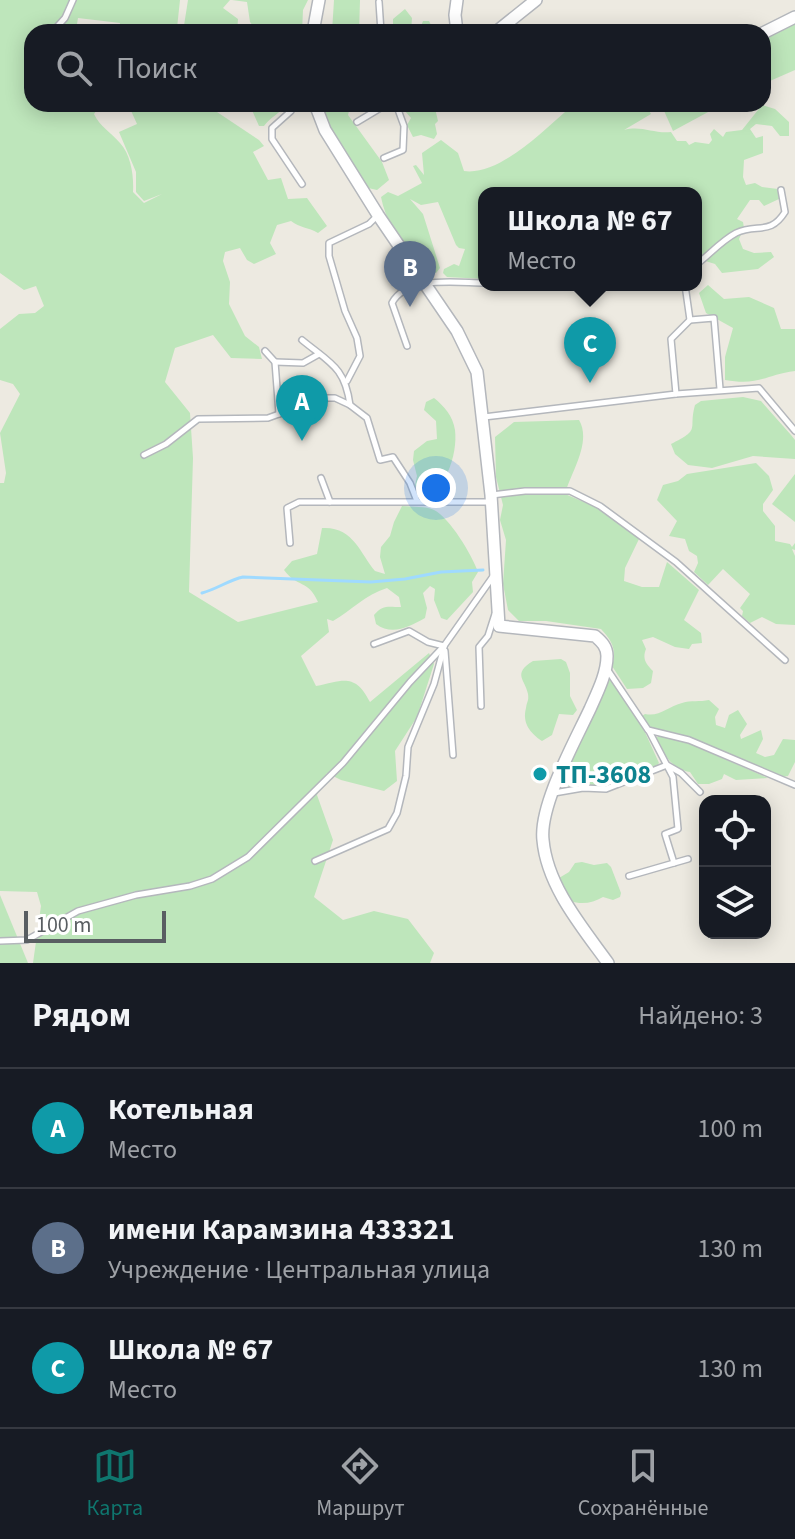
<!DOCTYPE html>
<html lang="ru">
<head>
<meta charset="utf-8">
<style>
  body { margin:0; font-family:"Source Sans 3",sans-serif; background:#20242c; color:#f1f3f6 }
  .controls { position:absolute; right:24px; bottom:24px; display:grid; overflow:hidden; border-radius:16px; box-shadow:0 4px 20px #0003 }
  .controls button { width:72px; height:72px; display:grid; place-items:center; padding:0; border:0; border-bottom:2px solid #363941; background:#171b24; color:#f1f3f6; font:40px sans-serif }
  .scale { position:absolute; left:24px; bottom:20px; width:142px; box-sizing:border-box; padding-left:8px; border:4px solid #595e62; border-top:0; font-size:22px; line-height:28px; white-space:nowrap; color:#595e62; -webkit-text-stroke:6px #fff; paint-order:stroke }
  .you { position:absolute; left:436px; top:488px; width:28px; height:28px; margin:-20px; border:6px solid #fff; border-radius:50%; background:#1a73e8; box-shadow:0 0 0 12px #1a73e833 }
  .badge { display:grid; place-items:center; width:52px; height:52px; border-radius:50%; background:#0f766e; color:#fff; font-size:26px; font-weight:700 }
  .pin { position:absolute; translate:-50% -66px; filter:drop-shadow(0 2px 4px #0008) }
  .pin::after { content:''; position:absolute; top:42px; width:28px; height:24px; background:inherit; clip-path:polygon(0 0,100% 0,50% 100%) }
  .popup { position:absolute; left:478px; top:187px; width:224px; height:104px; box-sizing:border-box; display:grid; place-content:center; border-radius:16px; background:#171b24; filter:drop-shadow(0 2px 6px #0005); font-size:26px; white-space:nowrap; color:#9ea1a6 }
  .popup b { font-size:30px; color:#f1f3f6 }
  .popup::after { content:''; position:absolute; left:50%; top:100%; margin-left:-16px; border:16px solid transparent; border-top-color:#171b24 }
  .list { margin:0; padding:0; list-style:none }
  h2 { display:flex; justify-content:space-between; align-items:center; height:104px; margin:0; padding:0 32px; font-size:34px }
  h2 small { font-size:26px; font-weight:400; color:#9ea1a6 }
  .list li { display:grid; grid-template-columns:52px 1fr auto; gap:24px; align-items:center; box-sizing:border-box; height:120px; padding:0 32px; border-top:2px solid #363941 }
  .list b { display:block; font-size:30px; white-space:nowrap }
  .list p { margin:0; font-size:26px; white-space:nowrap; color:#9ea1a6 }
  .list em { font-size:26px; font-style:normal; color:#9ea1a6 }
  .icon { flex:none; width:44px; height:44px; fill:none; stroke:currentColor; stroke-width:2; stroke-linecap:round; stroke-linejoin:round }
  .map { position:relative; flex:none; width:795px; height:963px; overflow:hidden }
  .search { position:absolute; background:#171b24; box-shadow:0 4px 20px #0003; left:24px; right:24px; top:24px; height:88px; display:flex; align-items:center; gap:20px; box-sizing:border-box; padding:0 28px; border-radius:24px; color:#9ea1a6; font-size:30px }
  .sheet { height:464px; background:#171b24 }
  nav { display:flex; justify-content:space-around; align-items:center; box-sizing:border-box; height:112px; border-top:2px solid #363941; background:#171b24; font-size:22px; color:#9ea1a6 }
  nav a { display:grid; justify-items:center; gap:4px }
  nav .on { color:#0f766e }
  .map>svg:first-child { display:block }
  .green { fill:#bee6bb }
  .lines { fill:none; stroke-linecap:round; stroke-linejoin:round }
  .stream { stroke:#9fdaff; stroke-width:3 }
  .service-casing { stroke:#b4b7bc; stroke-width:8 }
  .minor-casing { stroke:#b4b7bc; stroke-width:14 }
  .service { stroke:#fff; stroke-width:5 }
  .minor { stroke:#fff; stroke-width:11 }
  .culture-dot { fill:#0f9aa8; stroke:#fff; stroke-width:3 }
  .labels { text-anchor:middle; stroke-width:8; stroke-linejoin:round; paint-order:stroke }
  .culture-label { font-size:26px; font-weight:bold; fill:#0d838f; stroke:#fff; text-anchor:start }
</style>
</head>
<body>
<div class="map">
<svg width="795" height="963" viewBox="0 0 795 963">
  <rect width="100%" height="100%" fill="#edeae1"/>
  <g class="green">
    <path d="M0,0H180L177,28L171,32H119L120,23L78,18L76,30L94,32H32V104H101L94,114C100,127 111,132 120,143C131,155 134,176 133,192L144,203L162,194L144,201L136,192V172L119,132L137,124L128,104H205L259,140L264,146L253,152L268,180L281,178L288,199L307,198L327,226L318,233C308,227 300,228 291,221L277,225L270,243L276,254L254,264L247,260L240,248L225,252L223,261L230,282L229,304L245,336L259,347L262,359L231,358L213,335L175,348L165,382L190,413L193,458L189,592L238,622L318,602C308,579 297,588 284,570L292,561L317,554L322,528C353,526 360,553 375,571L385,574L380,557L381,547L390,536L394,522L402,506C412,507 426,506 434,510C450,518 472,555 478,572L472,582L473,592L447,620L441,618L434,600L435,589L430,586L423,593L427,608L425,618C409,627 392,636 376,624L374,615C383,604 389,607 401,607L399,597L387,588C365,595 352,610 333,621L327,619L329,632L301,656L316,686C344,680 355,673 370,702L429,653L434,664L417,717L395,751L397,781L384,791L341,780L327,773L317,795L333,840L314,897L343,920L374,911L408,919L434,953L430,963H33L41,906L37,892L0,891V483H4L6,473L0,433L20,394L13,384L0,380V329L19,314L35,313L44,306L36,286L24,290L0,273Z"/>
    <path d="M188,0H230L223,8L238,19L237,32H183Z"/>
    <path d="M232,0H308L303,10L302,32H258L250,22L247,2Z"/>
    <path d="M334,0H360L359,32H332Z"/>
    <path d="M405,9L412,18L411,31L420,29L423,21H429L434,31L393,32V19Z"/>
    <path d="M795,19V70L763,84V35Z"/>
    <path d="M258,104H286C280,114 270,117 264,126H259L251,108Z"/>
    <path d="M321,104H360L349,111L348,115L382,162L389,180L377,190L368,188L327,129Z"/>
    <path d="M399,104H434L438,121L435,124L437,134L434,139L421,135L413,137L407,125L411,118Z"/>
    <path d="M567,104H645L651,114L624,130C641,125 654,134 671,132L677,141H686L689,145L695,142L709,144L712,140L710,134L714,129L723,137L726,132L742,130L762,105L775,109L789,122V136H780L772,126L756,124L750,129L756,138L763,136V153L744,160L743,177L746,185L755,183L762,187L778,189L779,199L764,206L759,200H750L737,219L743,222L744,228L739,239L743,249L754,253L771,252L774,257L758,269L722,273L715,264L696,258V193H484V279L447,277L443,273L444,269L454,264L459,266L465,249L459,248L456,245L438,202L421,205L410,199L423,214L440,268L436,273C409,257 387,228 381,197L388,192L398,196L422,183L413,166L416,165L424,175L422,153L441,140L458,153L464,171C498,176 541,133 565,112Z"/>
    <path d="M661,104H723L673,131Z"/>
    <path d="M708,285L724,299L749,297L774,308L781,329H795V371C765,375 759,386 725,380V357L733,328L706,313L699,293Z"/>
    <path d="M743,397L761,401L791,435L795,440V459L753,456L712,468L688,465L675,454L671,444C702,429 688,430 695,405L701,401Z"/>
    <path d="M434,398C444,406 453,416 455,430C458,454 445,496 418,498L414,490L417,476L413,460L414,451L427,441L437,439L436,421L424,410L426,402Z"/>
    <path d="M579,420C592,442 571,472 565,494L598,508L639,539L625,568L624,581L642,587H659L667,562L699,590L684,620L701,633L702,643L692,644L689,649L675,647L653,637L642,640L646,649C642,659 646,664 653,671L651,683L643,688L627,689L612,666C617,649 612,641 601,629L546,621H519L508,610L503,584L506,540L500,520L503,505L496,477L495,437L514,422Z"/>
    <path d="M756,463L769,476L773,490L763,504V511L775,526V541L790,544L792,547L795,543V550L792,549L795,556V625L776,624L762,617L750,623L742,616L743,611L740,608L750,594L723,569L708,585L694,572L698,563L697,556L689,551L685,539L669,536L677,521L657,500L663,485L678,481L687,474Z"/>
    <path d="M795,474V522L772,504Z"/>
    <path d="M561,659L566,662L570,673V696L577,710L573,715L559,714L552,735L542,741C530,733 522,723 526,708C527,701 529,701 528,694C525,679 512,674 533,661Z"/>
    <path d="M608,675L644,730L659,763L656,767L604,786H560Z"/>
    <path d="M709,700L719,709L715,717L716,725L725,728L729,715L738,710L747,724L740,735L741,739L761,730L763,739L756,753L765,757L774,755L783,739L795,740V762L788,776L782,777L692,738L650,728L642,716L645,714C660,717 667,707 682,703C691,700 700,702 709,700Z"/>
    <path d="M660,735L688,743L768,778L736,780L724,774L722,779L709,784H698L690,772C671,769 664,754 656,738Z"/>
    <path d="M582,862L594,865L607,863L611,867L621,893L620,897L613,900L603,897C593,903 582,905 570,901L559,878L569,872L575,863Z"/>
    <path d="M0,895L28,963H0Z"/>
  </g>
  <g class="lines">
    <path class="stream" d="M202,593C217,589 229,580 243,577L371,582L405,579L441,572L483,570"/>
    <g class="service-casing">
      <g id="service">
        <path d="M379,2L381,32"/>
        <path d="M55,29L65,18L73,0"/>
        <path d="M294,104L291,111L272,128V139L302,184"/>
        <path d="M357,122L387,104"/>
        <path d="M384,158L403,150L404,126L396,104"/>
        <path d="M696,265C709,255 721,241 736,233C757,223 770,236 785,212L781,190"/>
        <path d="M690,320L714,318L720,389"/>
        <path d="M302,340C330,363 345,367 350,405L367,418L380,460L393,457L410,483L417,501"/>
        <path d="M407,346L392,303C407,275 458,283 484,283"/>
        <path d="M265,351L275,362L279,414"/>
        <path d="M275,362L303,363L319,354"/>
        <path d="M347,381L360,356L357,338L345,311L329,256V243L369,224L377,216"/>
        <path d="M676,394L759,388L795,431"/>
        <path d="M484,417L676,394L671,339L690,320L685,285"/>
        <path d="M144,455L166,444L198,419L268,418L323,398H335L350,405"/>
        <path d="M321,478L330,502"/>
        <path d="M492,495L525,491H570L600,506L676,562L785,660"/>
        <path d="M290,543L287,508L299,502H490"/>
        <path d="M374,644L409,631L428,642L444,646"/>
        <path d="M445,651L453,755"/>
        <path d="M607,669L648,730L689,740L795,785"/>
        <path d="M481,706L479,647L488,636L495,614"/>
        <path d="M554,793L583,788L606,789L667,765L681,773L700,792"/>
        <path d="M315,861L388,829L397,813L406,776L408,747L434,684L444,647"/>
        <path d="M674,863L688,859"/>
        <path d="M629,876L674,863L665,834L678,829L673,777L649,731"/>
        <path d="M0,941L27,940L78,911L136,895L190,886L212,879L248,857L343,763L410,682L444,646L494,575"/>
      </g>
    </g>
    <g class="minor-casing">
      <g id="minor">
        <path d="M313,32L319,0"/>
        <path d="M457,32L455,15L457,0"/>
        <path d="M496,32L536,0"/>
        <path d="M763,33L795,17"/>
        <path d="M315,104L325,130L378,215L457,331L477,372L491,495L499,626L595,636C602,642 607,647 607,656C607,674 597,693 590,709C575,741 539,806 543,840C547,886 582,927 608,963"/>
      </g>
    </g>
    <use href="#service" class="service"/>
    <use href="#minor" class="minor"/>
  </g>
  <circle class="culture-dot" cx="540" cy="774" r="8"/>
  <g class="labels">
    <g class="culture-label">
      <text x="556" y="783">ТП-3608</text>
    </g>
  </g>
</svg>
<div class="controls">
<button><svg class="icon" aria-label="locate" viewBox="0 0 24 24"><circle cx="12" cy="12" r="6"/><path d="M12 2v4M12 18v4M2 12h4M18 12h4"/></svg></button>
<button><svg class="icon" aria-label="layers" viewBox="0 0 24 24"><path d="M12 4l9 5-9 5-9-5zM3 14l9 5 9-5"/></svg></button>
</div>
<div class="scale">100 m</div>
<div class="you"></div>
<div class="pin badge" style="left:302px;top:441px;background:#0f9aa8">A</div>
<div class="pin badge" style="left:410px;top:307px;background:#5c6f8a">B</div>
<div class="pin badge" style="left:590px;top:383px;background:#0f9aa8">C</div>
<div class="popup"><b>Школа № 67</b>Место</div>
<div class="search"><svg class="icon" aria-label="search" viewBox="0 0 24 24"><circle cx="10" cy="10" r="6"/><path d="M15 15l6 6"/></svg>Поиск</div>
</div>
<section class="sheet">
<h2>Рядом<small>Найдено: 3</small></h2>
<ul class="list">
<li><span class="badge" style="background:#0f9aa8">A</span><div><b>Котельная</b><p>Место</p></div><em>100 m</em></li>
<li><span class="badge" style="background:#5c6f8a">B</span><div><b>имени Карамзина 433321</b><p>Учреждение · Центральная улица</p></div><em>130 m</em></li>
<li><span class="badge" style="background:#0f9aa8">C</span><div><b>Школа № 67</b><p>Место</p></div><em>130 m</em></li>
</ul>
</section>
<nav>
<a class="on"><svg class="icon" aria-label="map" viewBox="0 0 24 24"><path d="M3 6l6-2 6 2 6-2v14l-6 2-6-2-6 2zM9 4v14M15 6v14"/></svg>Карта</a>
<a><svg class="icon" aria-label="directions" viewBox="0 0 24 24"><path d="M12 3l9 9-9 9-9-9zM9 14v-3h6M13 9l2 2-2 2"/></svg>Маршрут</a>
<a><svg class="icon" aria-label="saved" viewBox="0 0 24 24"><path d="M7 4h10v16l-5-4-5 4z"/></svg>Сохранённые</a>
</nav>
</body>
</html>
